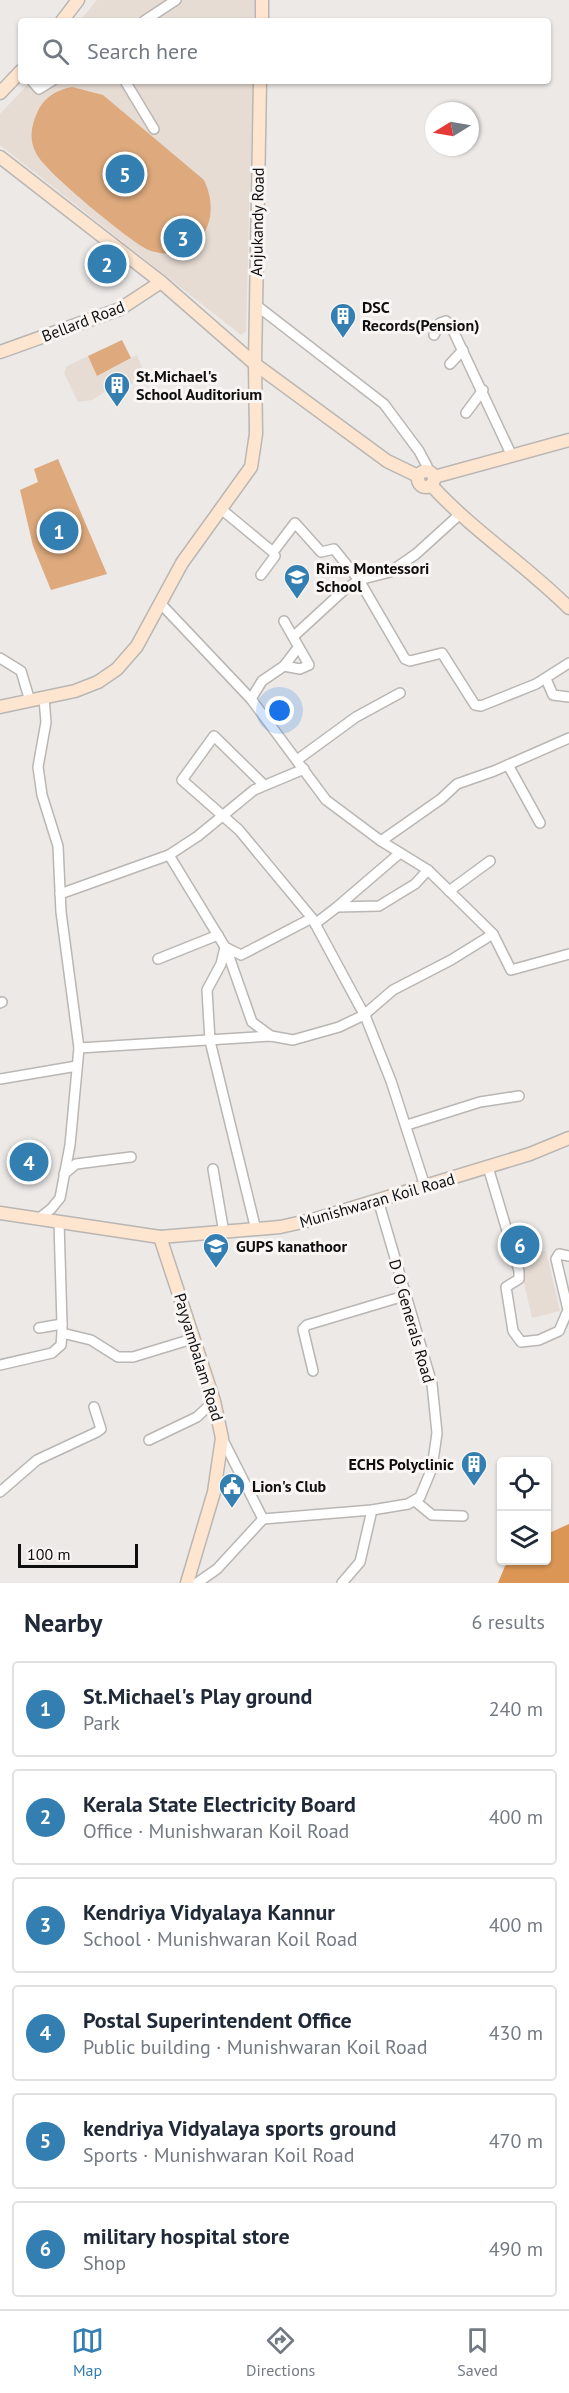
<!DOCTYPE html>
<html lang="en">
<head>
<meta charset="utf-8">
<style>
  body { margin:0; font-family:"PT Sans",sans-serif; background:#f2f2f3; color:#1f2937 }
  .controls { position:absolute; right:18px; bottom:18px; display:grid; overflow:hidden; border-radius:6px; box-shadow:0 2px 4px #0004 }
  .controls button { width:54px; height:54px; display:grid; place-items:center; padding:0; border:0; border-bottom:2px solid #e0e1e3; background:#fff; color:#1f2937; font:30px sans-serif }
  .compass { position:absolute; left:425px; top:102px; width:54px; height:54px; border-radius:50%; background:#fff; box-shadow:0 2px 4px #0004; rotate:259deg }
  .scale { position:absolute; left:18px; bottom:15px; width:120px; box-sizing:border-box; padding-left:6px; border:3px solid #100f0f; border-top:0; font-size:16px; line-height:21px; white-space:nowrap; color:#100f0f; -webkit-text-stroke:4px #f9f6f4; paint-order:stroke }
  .you { position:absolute; left:280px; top:711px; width:21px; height:21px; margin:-15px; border:4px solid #fff; border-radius:50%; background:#1a73e8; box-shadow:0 0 0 9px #1a73e833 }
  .badge { display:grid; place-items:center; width:39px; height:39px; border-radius:50%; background:#337fb2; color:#fff; font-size:20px; font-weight:700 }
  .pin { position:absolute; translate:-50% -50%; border:3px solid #fff; box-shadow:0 2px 6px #0006 }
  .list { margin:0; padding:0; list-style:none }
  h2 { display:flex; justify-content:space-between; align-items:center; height:78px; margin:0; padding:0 24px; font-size:26px }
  h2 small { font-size:20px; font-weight:400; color:#747a83 }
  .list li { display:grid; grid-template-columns:39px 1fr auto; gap:18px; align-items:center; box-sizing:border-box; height:96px; margin:0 12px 12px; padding:0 12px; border:2px solid #e0e1e3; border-radius:6px }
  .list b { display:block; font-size:22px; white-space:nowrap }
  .list p { margin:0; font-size:20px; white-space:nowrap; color:#747a83 }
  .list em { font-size:20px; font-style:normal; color:#747a83 }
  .icon { flex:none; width:33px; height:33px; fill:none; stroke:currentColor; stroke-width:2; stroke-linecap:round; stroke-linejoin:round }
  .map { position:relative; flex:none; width:569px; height:1583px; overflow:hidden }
  .search { position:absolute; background:#fff; box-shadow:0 2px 4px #0004; left:18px; right:18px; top:18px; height:66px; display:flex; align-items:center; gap:15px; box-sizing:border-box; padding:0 21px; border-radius:6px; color:#747a83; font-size:22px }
  .sheet { height:726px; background:#fff }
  nav { display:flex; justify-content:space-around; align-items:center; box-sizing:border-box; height:84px; border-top:2px solid #e0e1e3; background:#fff; font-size:16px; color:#747a83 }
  nav a { display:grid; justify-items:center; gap:3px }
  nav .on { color:#337fb2 }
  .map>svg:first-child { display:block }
  .built { fill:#e6dcd4 }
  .green { fill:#deaa7d }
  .water { fill:#db9554 }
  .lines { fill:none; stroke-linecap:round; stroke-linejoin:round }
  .street-casing { stroke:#b9b6b3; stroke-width:12 }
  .secondary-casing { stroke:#b9b6b3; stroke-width:15 }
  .street { stroke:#fff; stroke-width:9 }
  .secondary { stroke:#fde5cf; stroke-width:12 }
  .labels { text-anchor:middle; stroke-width:6; stroke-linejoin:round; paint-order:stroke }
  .street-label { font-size:16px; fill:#100f0f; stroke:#f9f6f4 }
  .poi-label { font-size:16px; font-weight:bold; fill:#100f0f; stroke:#f9f6f4; text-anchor:start }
</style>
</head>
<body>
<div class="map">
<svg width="569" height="1583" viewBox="0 0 569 1583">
  <rect width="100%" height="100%" fill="#ece9e7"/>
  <g class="built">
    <path d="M97,0H255L254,21H80Z"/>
    <path d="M31,81H253L246,331L241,335L0,145V114Z"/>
    <path d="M137,355L143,370L137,381L110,394L108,390L92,400L78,402L64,373L67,366L88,356L97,376Z"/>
    <path d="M523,1232L526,1243H532L535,1252L546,1251L560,1311L532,1318L513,1234Z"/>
  </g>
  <g class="green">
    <path d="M72,87L103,95L204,180C212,197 214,217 204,233C195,247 176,256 160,253C154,252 147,250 143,247C122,234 45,172 36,153C29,140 31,126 37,113C43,98 56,90 72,87Z"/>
    <path d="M122,340L131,358L97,376L88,356Z"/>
    <path d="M58,459L107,574L51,590L33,546L20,490L38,482L34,469Z"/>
  </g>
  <path class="water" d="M569,1524V1583H498L505,1566L513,1561L546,1560L547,1534Z"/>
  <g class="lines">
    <g class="street-casing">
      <g id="street">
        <path d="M144,21L176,0"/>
        <path d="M32,81L39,89L52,81"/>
        <path d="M125,81L154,129"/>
        <path d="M256,305L384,404L419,451L427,466L426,471"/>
        <path d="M434,335L440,323L446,321L450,324L512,456"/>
        <path d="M450,364L463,350"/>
        <path d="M466,413L483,390"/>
        <path d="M221,509L273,552"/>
        <path d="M261,575L275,556L273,552L295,523L321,552L334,549L359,580L405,659L410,661L442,653L475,705L481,706L536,684L569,663"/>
        <path d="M161,604L251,699L326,800L381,841L428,870L415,884L379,906L337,907L315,924"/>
        <path d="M284,621L309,665L300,669L284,666"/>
        <path d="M294,636L343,591L359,580L390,572L416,554L459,515"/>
        <path d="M0,658L21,671L30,701"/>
        <path d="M546,679L553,695L569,697"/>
        <path d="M251,699L262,681L284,666L297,649"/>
        <path d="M297,760L356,717L400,693"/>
        <path d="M508,765L540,823"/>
        <path d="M263,784L214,736L182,780L239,830L312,918L366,1018L391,1081L425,1186"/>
        <path d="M381,841L441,799L457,784L494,771L569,738"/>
        <path d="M169,855L198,836L254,790L304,769"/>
        <path d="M449,891L490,861"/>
        <path d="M60,894L169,855L225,947L241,955L312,918"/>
        <path d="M337,907L400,853"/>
        <path d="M493,934L511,970L569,954"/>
        <path d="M225,947L221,964L207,990L210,1041L256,1230"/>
        <path d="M226,948L252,1022L271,1036"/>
        <path d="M158,959L218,935"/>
        <path d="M0,1003L2,1002"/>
        <path d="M79,1048L271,1036L293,1040L339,1027L364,1015L393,990L451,960L493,934L428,870"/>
        <path d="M0,1079L77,1066"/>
        <path d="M407,1125L480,1102L519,1096"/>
        <path d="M488,1167L519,1271V1279L506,1287L513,1331L521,1342L539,1340L559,1331L568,1310L556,1259L559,1254L569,1256"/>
        <path d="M213,1169L224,1233"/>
        <path d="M64,1174L76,1164L131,1157"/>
        <path d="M38,1219L51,1209L60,1198L70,1145L79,1048L61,912L58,846L42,795L38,767L46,722L44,699"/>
        <path d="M59,1222L62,1324"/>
        <path d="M39,1328L62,1324V1333L91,1340L118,1357H133L192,1339"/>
        <path d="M0,1365L52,1353L61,1345L62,1333"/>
        <path d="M313,1371L303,1329L307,1325L404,1296"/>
        <path d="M222,1438L263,1519"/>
        <path d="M149,1440L197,1417L214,1401"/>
        <path d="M0,1492L37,1460L97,1432L101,1429L94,1407"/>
        <path d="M415,1501L432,1515L463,1516"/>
        <path d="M263,1519L372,1510L408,1504L420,1497L432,1468L437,1433L432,1384L378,1200"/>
        <path d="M197,1583L217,1569L263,1519"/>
        <path d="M342,1583L360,1562L372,1510"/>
      </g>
    </g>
    <g class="secondary-casing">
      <g id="secondary">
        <path d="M62,21L78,0"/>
        <path d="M262,21V0"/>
        <path d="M0,93L21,71"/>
        <path d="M0,157L161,282L255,364L387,461L418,476"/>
        <path d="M0,352L120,309L161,282"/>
        <circle cx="426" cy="479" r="8"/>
        <path d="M434,477L569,440"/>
        <path d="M431,485C473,531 525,564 569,608"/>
        <path d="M0,707L75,691L98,682L117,669L137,646L182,563L251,467L256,434L255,364L260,81"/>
        <path d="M0,1213L160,1237L280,1227L316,1219L530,1154L569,1138"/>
        <path d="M160,1237L214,1401L222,1438L214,1492L187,1583"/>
      </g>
    </g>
    <use href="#street" class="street"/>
    <use href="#secondary" class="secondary"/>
  </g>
  <defs>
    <g id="building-pin" transform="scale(1.35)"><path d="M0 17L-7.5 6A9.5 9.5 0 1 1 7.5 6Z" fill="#337fb2" stroke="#f9f6f4"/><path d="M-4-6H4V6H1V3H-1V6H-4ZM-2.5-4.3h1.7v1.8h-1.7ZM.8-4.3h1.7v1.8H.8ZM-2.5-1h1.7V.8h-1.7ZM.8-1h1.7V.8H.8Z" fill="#fff"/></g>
    <g id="school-pin" transform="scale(1.35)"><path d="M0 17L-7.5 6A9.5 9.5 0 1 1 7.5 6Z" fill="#337fb2" stroke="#f9f6f4"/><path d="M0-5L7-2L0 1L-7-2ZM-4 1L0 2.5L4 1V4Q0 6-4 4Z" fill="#fff"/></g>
    <g id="civic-pin" transform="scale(1.35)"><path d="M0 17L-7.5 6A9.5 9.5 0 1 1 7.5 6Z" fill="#337fb2" stroke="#f9f6f4"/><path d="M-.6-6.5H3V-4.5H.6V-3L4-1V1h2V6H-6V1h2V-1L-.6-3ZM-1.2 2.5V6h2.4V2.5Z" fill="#fff"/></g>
  </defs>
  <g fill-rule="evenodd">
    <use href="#building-pin" x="343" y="316"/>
    <use href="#building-pin" x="117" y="385"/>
    <use href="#school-pin" x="297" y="577"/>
    <use href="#school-pin" x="216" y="1246"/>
    <use href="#building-pin" x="474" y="1464"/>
    <use href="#civic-pin" x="232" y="1486"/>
  </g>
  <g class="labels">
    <g class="street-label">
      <text transform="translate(257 222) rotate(-89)" y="6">Anjukandy Road</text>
      <text transform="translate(83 321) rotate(-21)" y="6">Bellard Road</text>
      <text transform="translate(377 1200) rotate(-16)" y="6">Munishwaran Koil Road</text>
      <text transform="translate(412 1321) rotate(74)" y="6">D O Generals Road</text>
      <text transform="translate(199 1357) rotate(73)" y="6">Payyambalam Road</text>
    </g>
    <g class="poi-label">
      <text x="362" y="313">DSC<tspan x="362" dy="18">Records(Pension)</tspan></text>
      <text x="136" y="382">St.Michael's<tspan x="136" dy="18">School Auditorium</tspan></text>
      <text x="316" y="574">Rims Montessori<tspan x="316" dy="18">School</tspan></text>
      <text x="236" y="1252">GUPS kanathoor</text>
      <text x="454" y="1470" text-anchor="end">ECHS Polyclinic</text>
      <text x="252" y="1492">Lion's Club</text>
    </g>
  </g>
</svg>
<div class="controls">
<button><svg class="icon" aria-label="locate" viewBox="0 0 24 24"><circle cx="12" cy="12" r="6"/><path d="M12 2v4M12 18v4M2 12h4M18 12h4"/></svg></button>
<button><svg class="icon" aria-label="layers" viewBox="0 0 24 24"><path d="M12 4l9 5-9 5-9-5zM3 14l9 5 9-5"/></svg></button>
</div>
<svg class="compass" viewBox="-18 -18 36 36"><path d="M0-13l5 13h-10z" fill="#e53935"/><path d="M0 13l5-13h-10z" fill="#747a83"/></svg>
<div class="scale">100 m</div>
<div class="you"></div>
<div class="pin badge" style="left:59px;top:531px">1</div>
<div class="pin badge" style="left:107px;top:264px">2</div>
<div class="pin badge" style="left:183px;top:238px">3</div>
<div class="pin badge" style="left:29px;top:1162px">4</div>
<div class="pin badge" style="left:125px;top:174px">5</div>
<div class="pin badge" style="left:520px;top:1245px">6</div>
<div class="search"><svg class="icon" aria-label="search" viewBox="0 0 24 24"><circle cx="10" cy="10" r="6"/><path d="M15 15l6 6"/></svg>Search here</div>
</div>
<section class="sheet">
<h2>Nearby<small>6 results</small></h2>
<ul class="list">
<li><span class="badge">1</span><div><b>St.Michael's Play ground</b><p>Park</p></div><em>240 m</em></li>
<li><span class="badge">2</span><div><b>Kerala State Electricity Board</b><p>Office · Munishwaran Koil Road</p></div><em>400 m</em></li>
<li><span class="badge">3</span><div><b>Kendriya Vidyalaya Kannur</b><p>School · Munishwaran Koil Road</p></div><em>400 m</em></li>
<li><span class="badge">4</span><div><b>Postal Superintendent Office</b><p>Public building · Munishwaran Koil Road</p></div><em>430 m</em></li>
<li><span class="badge">5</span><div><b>kendriya Vidyalaya sports ground</b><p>Sports · Munishwaran Koil Road</p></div><em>470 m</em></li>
<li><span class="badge">6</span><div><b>military hospital store</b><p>Shop</p></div><em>490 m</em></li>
</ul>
</section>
<nav>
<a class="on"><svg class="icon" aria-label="map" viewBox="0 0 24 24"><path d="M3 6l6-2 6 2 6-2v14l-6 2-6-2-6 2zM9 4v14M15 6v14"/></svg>Map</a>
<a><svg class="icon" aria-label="directions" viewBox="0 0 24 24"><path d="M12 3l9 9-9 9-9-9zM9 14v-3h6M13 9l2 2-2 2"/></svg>Directions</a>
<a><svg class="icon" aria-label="saved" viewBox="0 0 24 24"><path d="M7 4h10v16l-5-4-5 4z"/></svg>Saved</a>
</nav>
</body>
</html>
